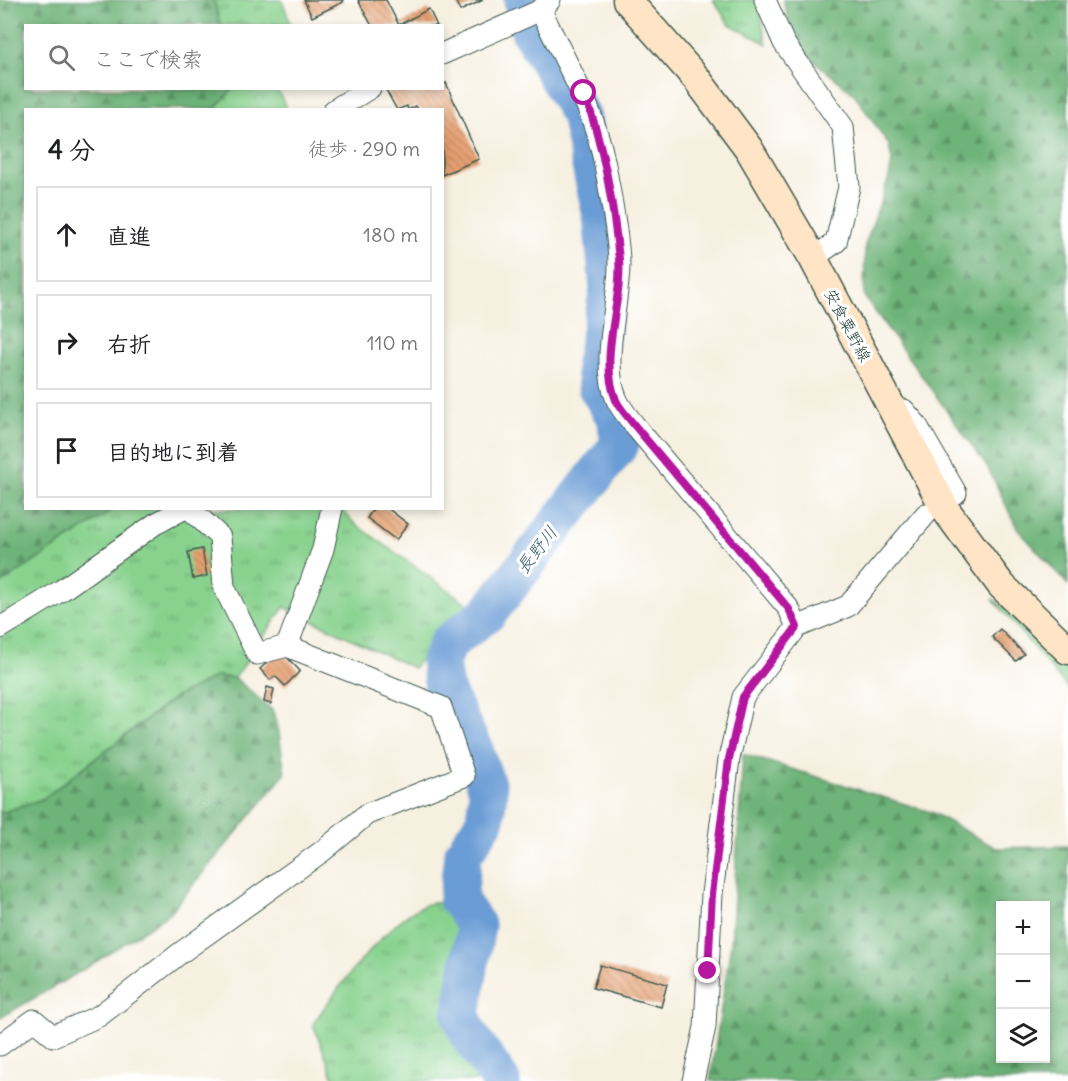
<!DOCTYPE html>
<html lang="ja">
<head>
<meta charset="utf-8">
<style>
  body { margin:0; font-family:Delius,"Klee One",sans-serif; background:#f6f6f6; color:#202124 }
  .controls { position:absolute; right:18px; bottom:18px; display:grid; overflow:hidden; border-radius:0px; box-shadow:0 3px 9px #0003 }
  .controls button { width:54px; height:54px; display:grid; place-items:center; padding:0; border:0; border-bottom:2px solid #e0e0e0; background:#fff; color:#202124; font:30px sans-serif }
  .stop { position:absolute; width:18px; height:18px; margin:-14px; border:4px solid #b5179e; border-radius:50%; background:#fff }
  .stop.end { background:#b5179e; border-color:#fff; box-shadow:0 2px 6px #0008 }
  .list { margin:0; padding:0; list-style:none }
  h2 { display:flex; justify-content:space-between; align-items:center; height:78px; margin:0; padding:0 24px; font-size:26px }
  h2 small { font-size:20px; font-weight:400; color:#757577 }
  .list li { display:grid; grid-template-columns:39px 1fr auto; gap:18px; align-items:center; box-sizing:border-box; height:96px; margin:0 12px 12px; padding:0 12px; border:2px solid #e0e0e0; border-radius:0px }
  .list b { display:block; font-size:22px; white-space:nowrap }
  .list em { font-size:20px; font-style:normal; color:#757577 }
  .icon { flex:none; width:33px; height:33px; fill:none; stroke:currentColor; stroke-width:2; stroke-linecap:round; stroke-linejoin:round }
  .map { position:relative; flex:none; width:1068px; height:1081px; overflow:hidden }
  .search { position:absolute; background:#fff; box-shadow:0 3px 9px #0003; left:24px; top:24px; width:420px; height:66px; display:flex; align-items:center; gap:15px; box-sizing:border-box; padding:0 21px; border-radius:0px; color:#757577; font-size:22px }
  .panel { position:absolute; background:#fff; box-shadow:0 3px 9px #0003; left:24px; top:108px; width:420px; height:402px; border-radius:0px }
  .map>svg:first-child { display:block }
  .grass { fill:url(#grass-tufts); stroke:#548861; stroke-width:1.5 }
  .forest { fill:url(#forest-firs); stroke:#467856; stroke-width:1.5; fill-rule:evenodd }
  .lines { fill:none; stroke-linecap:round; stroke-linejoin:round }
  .river { stroke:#6b9cd5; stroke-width:39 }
  .building { fill:url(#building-back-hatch) }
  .minor-casing { stroke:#3f584e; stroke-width:23 }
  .secondary-casing { stroke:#3f584e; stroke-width:31 }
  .minor { stroke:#fff; stroke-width:21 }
  .secondary { stroke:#ffe4c6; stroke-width:28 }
  .route { stroke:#b5179e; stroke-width:8 }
  .labels { text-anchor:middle; stroke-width:6; stroke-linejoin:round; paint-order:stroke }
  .street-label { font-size:16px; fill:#1f3d34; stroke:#fff }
  .water-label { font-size:18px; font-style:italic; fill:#3a5e6c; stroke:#fff }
</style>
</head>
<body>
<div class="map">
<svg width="1068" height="1081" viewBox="0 0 1068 1081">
  <defs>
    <pattern id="grass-tufts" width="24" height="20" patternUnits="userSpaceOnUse" patternTransform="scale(1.5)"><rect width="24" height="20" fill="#88d28e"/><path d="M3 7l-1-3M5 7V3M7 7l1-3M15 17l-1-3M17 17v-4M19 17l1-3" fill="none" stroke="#6fac75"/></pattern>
    <pattern id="forest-firs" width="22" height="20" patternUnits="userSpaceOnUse" patternTransform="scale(1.5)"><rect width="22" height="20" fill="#6eb479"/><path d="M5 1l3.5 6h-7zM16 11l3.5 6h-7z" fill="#5a9464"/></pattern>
    <pattern id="building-back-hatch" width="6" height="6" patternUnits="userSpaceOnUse" patternTransform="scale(1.5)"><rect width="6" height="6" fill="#e6a070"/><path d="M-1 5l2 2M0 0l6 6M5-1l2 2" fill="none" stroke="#ba845d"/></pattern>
  </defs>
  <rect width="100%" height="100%" fill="#fff"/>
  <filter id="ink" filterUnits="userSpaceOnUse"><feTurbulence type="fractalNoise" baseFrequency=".0167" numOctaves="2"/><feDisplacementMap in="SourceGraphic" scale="12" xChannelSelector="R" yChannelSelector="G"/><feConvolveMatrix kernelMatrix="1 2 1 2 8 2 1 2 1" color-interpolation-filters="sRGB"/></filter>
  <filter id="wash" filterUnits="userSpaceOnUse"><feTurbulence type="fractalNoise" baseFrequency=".008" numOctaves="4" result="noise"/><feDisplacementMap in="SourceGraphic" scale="24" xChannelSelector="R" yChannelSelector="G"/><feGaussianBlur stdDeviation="1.35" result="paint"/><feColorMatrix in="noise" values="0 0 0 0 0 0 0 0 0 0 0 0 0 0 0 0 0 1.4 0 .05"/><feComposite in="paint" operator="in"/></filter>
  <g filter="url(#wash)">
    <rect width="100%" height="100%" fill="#f6f0e0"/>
    <g class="grass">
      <path d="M214,0H282L291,25H220Z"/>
      <path d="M713,0H757L767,44L729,24Z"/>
      <path d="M233,88L277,89L287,109L214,110Z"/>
      <path d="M114,509H341L354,523L469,605L413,668L284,607L235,678L217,676L174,698L42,799L0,813V584Z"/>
      <path d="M993,599L1068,653V689Z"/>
      <path d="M448,902L468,921C457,962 435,1005 461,1045C469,1057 481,1068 489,1081H335L313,1024C336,990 387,921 425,905C431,902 441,902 448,902Z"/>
    </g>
    <g class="forest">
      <path d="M0,0H214L220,25L26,26V88L233,89L214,109L26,110V508L114,509L0,584Z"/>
      <path d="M783,0H1068V585L1017,528L988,468L864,296L865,245L889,177L892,161L889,145L855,95L796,46Z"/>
      <path d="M217,676L235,678L272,710L278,726L285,774L169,914L88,967L0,1018V813L43,799L174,698Z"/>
      <path d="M743,754L931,812L996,848L1068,846V1081H710L731,943ZM1000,906H1046V1058H1000Z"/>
    </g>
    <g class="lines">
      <path class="river" d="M501,1081L469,1035L461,1016L476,925L458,899L463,854L485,821L488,790L474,750L444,688L440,662L448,643L488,613L620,444L616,418L597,387L595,363L609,289L602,216L580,115L530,31L523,0"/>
    </g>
    <g id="blocks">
      <g class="building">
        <path d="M304,0H343V2L312,17Z"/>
        <path d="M358,0H386L399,25L429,9L437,26H372Z"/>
        <path d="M455,0H483L460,11Z"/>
        <path d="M446,83L479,159L442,175V110H418L416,106L408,110L407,106L397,110L385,88H442V85Z"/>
        <path d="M374,508H387L408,524L396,540L367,518Z"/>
        <path d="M202,549L207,576L193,579L188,552Z"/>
        <path d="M1000,629L1024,654L1016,661L992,637Z"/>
        <path d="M280,650L300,671L285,686L275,676L270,680L260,669Z"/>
        <path d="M267,687L274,689L271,704L264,702Z"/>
        <path d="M600,965L667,984L661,1007L593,988Z"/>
      </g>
    </g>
  </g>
  <g filter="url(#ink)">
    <use href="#blocks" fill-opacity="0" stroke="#3f584e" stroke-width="1.5"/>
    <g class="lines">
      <g class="minor-casing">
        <g id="minor">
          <path d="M765,0L784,43L843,127L849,187L836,242L813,258"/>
          <path d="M541,10C565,63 594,106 605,165C610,192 619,238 619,264C619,305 600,363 617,400C621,409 629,418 635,426L789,609L797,627"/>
          <path d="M442,54L541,10L550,0"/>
          <path d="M334,110L370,88"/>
          <path d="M904,410L916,424L956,493"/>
          <path d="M0,628L62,590L155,524L185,508"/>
          <path d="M287,646L323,549L332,508"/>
          <path d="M0,1045L34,1020L53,1036L99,1016L179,954L324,850L367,814L464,776L441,707L287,646L257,654L224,587L220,537L189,508"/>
          <path d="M693,1081L705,1027L712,894L729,759L743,697L797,627L848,606L926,514"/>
        </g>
      </g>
      <g class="secondary-casing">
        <path id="secondary" d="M627,0L696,78L749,149L813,258L945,509L1001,585L1068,650"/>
      </g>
      <use href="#minor" class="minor"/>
      <use href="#secondary" class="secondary"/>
    </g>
  </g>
  <g class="lines" filter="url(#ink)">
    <path class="route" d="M584,93C604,146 613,203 619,259C623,304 598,356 616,400C620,409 629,418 635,426L789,609L797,627L743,697L729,759L712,894L708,971"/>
  </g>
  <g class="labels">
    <g class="street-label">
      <text transform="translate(848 325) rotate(62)" y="6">安食粟野線</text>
    </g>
    <g class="water-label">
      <text transform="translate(537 550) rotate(-52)" y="6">長野川</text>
    </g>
  </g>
</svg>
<div class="controls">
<button>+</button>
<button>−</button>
<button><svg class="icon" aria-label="layers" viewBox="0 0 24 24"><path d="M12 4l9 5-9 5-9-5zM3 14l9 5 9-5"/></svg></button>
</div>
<div class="stop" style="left:584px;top:93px"></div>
<div class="stop end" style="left:708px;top:971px"></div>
<div class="search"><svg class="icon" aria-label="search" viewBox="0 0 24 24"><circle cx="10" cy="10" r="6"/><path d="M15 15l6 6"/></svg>ここで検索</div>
<section class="panel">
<h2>4 分<small>徒歩 · 290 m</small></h2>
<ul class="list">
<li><svg class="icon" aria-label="ahead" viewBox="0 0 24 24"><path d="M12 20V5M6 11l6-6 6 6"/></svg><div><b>直進</b></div><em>180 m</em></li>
<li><svg class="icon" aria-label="right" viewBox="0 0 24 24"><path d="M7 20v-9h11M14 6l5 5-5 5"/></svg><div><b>右折</b></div><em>110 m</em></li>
<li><svg class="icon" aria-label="arrive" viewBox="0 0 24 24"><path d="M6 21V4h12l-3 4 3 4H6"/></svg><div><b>目的地に到着</b></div></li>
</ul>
</section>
</div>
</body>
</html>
